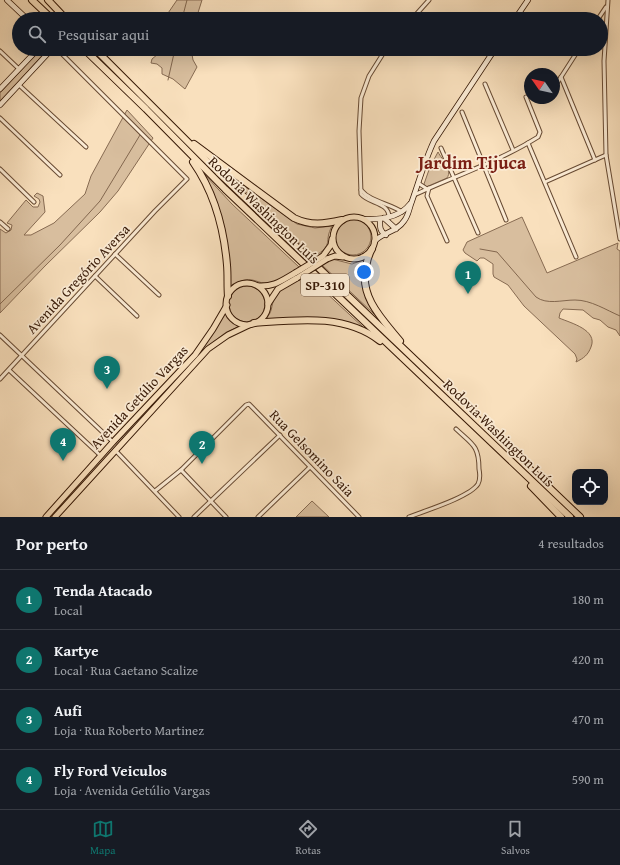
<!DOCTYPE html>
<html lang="pt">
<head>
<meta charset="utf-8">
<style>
  body { margin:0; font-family:"Gentium Book Plus",serif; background:#20242c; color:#f1f3f6 }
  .controls { position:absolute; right:12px; bottom:12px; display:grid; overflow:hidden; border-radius:8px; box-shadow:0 4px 16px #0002 }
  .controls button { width:36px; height:36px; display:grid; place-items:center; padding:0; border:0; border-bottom:1px solid #363941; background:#171b24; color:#f1f3f6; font:20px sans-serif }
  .compass { position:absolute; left:524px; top:68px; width:36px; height:36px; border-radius:50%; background:#171b24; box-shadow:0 4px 16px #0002; rotate:304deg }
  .you { position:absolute; left:364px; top:272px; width:14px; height:14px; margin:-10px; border:3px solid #fff; border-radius:50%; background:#1a73e8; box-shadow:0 0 0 6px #1a73e833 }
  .badge { display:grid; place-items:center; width:26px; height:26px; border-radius:50%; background:#0f766e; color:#fff; font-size:13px; font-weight:700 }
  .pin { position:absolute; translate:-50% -33px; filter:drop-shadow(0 1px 2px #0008) }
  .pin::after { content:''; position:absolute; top:21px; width:14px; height:12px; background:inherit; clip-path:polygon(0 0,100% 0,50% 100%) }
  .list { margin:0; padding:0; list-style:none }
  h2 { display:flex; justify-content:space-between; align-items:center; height:52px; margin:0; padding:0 16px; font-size:17px }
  h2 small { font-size:13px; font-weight:400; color:#9ea1a6 }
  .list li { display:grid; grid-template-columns:26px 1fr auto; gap:12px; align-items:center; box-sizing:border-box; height:60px; padding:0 16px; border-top:1px solid #363941 }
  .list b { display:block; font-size:15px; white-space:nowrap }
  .list p { margin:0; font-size:13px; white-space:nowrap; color:#9ea1a6 }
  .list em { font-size:13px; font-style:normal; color:#9ea1a6 }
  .icon { flex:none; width:22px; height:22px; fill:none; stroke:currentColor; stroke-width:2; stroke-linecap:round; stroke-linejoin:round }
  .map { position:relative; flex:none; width:620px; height:517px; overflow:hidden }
  .search { position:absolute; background:#171b24; box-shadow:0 4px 16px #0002; left:12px; right:12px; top:12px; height:44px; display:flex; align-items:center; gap:10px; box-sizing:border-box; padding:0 14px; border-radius:22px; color:#9ea1a6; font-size:15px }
  .sheet { height:292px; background:#171b24 }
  nav { display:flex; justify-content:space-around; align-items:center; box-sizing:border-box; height:56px; border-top:1px solid #363941; background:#171b24; font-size:11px; color:#9ea1a6 }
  nav a { display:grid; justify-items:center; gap:2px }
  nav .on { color:#0f766e }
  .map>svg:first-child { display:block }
  .green { fill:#d8be9e; stroke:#876b52 }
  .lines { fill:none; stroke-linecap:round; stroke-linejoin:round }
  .stream { stroke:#83674e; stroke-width:1 }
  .street-casing { stroke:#674a33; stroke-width:5 }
  .secondary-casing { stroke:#361805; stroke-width:6 }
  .primary-casing { stroke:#361805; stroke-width:7 }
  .highway-casing { stroke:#361805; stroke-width:8 }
  .street { stroke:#fbebd4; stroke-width:3 }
  .secondary { stroke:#fbebd4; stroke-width:4.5 }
  .primary { stroke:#f9e0bd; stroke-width:5 }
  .highway { stroke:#f9e0bd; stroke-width:6 }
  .primary-bridge-casing { stroke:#361805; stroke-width:7; stroke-linecap:butt }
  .primary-bridge { stroke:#f9e0bd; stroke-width:5 }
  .labels { text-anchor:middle; stroke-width:3.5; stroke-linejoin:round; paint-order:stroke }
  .shield { fill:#fbebd4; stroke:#715743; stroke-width:1 }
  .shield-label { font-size:13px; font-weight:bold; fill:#361805 }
  .street-label { font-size:14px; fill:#361805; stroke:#fbebd4 }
  .district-label { font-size:18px; font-weight:bold; fill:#7a1f14; stroke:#fbebd4 }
</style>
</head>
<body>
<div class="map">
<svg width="620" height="517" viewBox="0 0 620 517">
  <rect width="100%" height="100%" fill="#f9e0bd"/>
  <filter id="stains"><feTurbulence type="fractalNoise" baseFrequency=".005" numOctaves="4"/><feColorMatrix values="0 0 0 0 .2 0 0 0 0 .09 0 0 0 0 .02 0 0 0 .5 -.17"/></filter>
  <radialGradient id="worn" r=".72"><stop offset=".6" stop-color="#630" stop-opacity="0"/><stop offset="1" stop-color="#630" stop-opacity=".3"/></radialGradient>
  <g class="green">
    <path d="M177,0H202L196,19H164Z"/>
    <path d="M41,49H48L0,102V93Z"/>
    <path d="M164,49H191L193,60L197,67L185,89L173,79L162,74V68L157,64L151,63L152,59Z"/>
    <path d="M127,110L153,138L118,191L100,212L45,266L0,313V229L6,233L11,230L12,225L7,223L26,200L33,207H38L40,202L39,199L34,196L37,193L43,196L45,212L24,235H31L54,223L85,194L91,176Z"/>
    <path d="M438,152C442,160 453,169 447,178L426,187L424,184L430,167Z"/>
    <path d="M226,173L297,224L315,228L332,226C323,243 335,243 314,257Z"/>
    <path d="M204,175H205L232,204L299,267C290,273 279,282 268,283C263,284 260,282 256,281C245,277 238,282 229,288V263Z"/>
    <path d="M522,217L547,273L618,243L617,249L620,251V336L616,330L608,327L600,320L593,318L583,310L563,309L560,313L559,318C571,323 598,330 591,347C588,355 584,358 576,362L577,359L575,354L524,306L508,285L494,277L493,274V264L484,258H480L477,261L465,253L463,250L467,242Z"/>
    <circle cx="353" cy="237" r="18"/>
    <path d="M332,259L352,264L366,259L363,271L374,314L322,265Z"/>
    <path d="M307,275L364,328L352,324L264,321C274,311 270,307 275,297C281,287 297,281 307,275Z"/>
    <circle cx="247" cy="304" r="18"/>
    <path d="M225,311L230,319L240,326L225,333L207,347L52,517H48L201,349L214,332Z"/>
    <path d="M312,501L329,517H296Z"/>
  </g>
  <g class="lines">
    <g class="stream">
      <path d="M182,19L187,0"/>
      <path d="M168,80L175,49"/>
      <path d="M480,249L497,252L536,297C547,305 562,300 575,300C591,300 606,310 620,316"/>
      <path d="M0,304L60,245L100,201L140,135"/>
    </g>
    <g class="street-casing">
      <g id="street">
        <path d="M608,0L604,61L606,155L620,239"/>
        <path d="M412,19L429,0"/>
        <path d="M598,19L606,7"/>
        <path d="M386,49L369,76L361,98L359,131L361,194C369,204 389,202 389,217"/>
        <path d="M0,51L19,69"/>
        <path d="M561,77L595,160"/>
        <path d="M485,84L513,150"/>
        <path d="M19,85L86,147"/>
        <path d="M554,88L579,49"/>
        <path d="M462,112L506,220"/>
        <path d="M0,118L60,175"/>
        <path d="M528,143L576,257"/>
        <path d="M441,148L478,233"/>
        <path d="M0,169L34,202"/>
        <path d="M545,182L606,155"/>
        <path d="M418,183L427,189"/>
        <path d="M429,188L427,196L447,241"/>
        <path d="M361,190C371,202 389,203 402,212"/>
        <path d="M414,195C455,176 500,161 538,137L540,132L526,97"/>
        <path d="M0,222L8,229"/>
        <path d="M115,254L159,295"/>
        <path d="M95,276L137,316"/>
        <path d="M0,335L113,442"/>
        <path d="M9,370L101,456"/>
        <path d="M0,379L155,211L187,179L57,49"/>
        <path d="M115,450L179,517"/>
        <path d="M181,470L226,517"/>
        <path d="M155,491L181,470L246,405L249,404L359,517"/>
        <path d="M194,517L280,435"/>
        <path d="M258,517L310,467"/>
        <path d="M409,517C424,511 470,497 478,484C480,480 480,474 479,469C479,445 472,444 456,429"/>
      </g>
    </g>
    <g class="secondary-casing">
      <g id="secondary">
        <path d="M7,0L27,19"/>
        <path d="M515,19L528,0"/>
        <path d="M0,89L38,49"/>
        <path d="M0,105L52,49"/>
        <path d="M384,218L396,229"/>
        <path d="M363,219C380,220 399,218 410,204"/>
        <path d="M380,219C380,226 379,231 386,235"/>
        <path d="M374,242C382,232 396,233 404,221C409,215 409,208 412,201C419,181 425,160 434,141L495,49"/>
      </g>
    </g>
    <g class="primary-casing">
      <g id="primary">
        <circle cx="354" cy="238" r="21"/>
        <path d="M323,256L331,245L332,239"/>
        <path d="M327,259L335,256L343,257"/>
        <circle cx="247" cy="304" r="21"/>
        <path d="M258,286C274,287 281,281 295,273"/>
        <path d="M268,304L278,289L297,278"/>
        <path d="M46,517L113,442L195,355L213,329L227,305"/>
        <path d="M55,517L208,349L228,335L251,324"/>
      </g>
    </g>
    <g class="highway-casing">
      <g id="highway">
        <path d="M32,0L52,19"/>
        <path d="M48,0L66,19"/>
        <path d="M84,49L146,109L225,189L570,517"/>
        <path d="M95,49L218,172L580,517"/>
        <path d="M194,144L294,218C311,226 324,224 342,220"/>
        <path d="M193,162C214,192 224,229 227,265C228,276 227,286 228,296"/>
        <path d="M372,249C369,254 367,260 366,267C359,297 383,320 400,341"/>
        <path d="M254,323C296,320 344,313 380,341"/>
        <path d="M531,486L561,517"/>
      </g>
    </g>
    <use href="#street" class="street"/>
    <use href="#secondary" class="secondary"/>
    <use href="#primary" class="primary"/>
    <use href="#highway" class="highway"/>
    <g class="primary-bridge-casing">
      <g id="primary-bridge">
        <path d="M295,273L323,256"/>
        <path d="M297,278L327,259"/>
      </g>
    </g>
    <use href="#primary-bridge" class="primary-bridge"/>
  </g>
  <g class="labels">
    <rect class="shield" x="301" y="274" width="48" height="22" rx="3"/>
    <g class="shield-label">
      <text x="325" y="290">SP-310</text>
    </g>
    <g class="street-label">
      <text transform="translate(264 210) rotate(44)" y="5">Rodovia Washington Luís</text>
      <text transform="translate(78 279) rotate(-47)" y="5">Avenida Gregório Aversa</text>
      <text transform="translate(139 397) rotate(-47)" y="5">Avenida Getúlio Vargas</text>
      <text transform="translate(499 433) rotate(44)" y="5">Rodovia Washington Luís</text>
      <text transform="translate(312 453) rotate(46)" y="5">Rua Gelsomino Saia</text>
    </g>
    <g class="district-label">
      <text x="472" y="169">Jardim Tijuca</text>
    </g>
  </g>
  <rect width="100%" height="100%" filter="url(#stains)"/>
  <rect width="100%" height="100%" fill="url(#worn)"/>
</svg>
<div class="controls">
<button><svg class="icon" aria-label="locate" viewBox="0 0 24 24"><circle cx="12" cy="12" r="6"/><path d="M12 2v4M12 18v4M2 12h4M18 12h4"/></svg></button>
</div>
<svg class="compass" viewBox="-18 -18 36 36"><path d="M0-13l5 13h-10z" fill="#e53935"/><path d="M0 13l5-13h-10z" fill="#9ea1a6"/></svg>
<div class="you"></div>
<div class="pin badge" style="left:468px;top:294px">1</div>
<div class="pin badge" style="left:202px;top:464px">2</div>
<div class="pin badge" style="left:107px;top:389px">3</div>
<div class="pin badge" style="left:63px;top:461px">4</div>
<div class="search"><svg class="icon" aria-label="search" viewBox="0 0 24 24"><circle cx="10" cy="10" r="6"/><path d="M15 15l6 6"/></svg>Pesquisar aqui</div>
</div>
<section class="sheet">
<h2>Por perto<small>4 resultados</small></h2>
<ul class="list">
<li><span class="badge">1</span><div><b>Tenda Atacado</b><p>Local</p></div><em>180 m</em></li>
<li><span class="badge">2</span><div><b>Kartye</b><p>Local · Rua Caetano Scalize</p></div><em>420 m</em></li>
<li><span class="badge">3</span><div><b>Aufi</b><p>Loja · Rua Roberto Martinez</p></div><em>470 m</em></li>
<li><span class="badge">4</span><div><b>Fly Ford Veiculos</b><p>Loja · Avenida Getúlio Vargas</p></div><em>590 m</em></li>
</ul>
</section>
<nav>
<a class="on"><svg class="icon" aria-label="map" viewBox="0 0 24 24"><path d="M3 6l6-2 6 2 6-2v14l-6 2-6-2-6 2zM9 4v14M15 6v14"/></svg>Mapa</a>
<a><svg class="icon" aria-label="directions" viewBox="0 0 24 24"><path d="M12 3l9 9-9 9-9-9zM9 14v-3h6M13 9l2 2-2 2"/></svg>Rotas</a>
<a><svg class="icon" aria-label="saved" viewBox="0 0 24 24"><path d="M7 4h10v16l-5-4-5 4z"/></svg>Salvos</a>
</nav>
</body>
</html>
